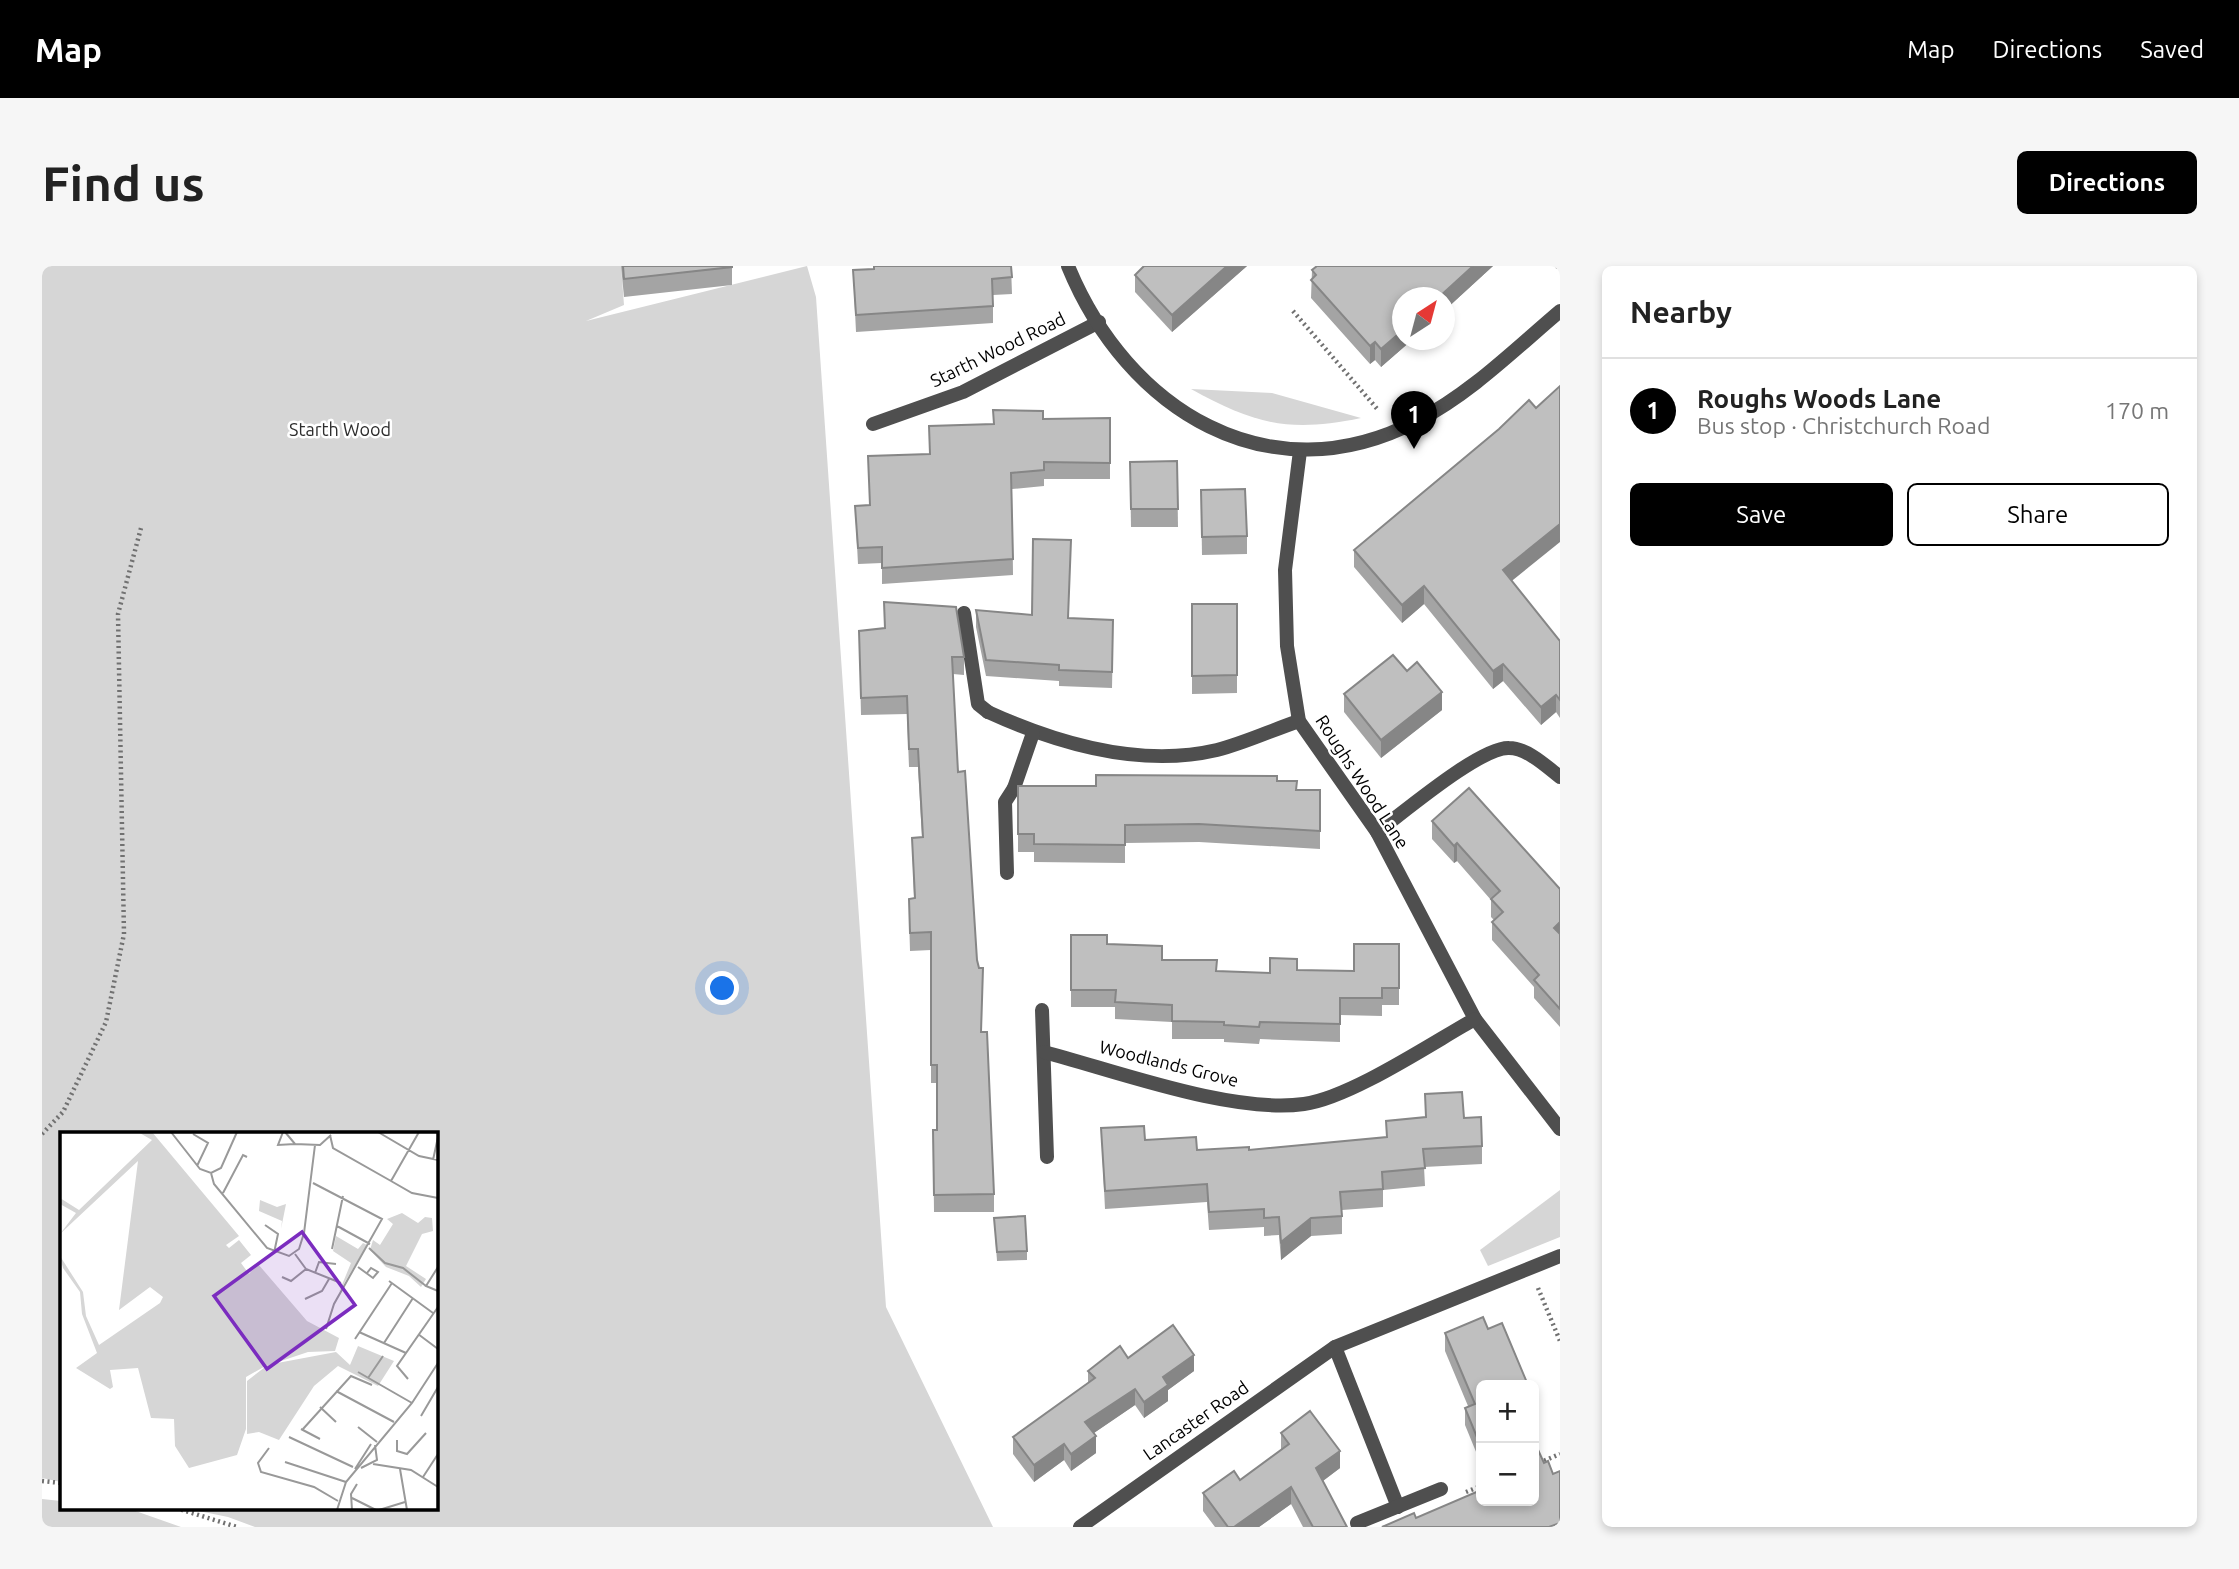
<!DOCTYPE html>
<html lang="en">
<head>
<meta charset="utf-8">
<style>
  body { margin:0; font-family:Ubuntu,sans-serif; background:#f6f6f6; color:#222 }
  .controls { position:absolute; right:21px; bottom:21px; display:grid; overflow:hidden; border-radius:10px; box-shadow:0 4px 10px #0003 }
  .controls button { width:63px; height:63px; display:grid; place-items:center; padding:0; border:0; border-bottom:2px solid #e0e0e0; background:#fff; color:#222; font:35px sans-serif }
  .compass { position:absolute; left:1350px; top:21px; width:63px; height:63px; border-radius:50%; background:#fff; box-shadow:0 4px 10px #0003; rotate:36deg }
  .you { position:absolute; left:681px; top:723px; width:24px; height:24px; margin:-18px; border:5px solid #fff; border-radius:50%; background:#1a73e8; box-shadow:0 0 0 10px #1a73e833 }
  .badge { display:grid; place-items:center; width:46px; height:46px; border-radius:50%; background:#000; color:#fff; font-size:23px; font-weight:700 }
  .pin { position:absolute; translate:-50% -58px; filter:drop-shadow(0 2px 4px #0008) }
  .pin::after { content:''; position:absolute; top:37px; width:24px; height:21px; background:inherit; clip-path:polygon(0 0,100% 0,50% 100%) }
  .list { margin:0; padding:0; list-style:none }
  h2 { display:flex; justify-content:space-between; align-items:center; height:91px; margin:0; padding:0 28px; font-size:30px }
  h2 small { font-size:23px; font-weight:400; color:#767676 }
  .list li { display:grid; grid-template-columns:46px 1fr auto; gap:21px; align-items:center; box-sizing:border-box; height:105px; padding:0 28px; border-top:2px solid #e0e0e0 }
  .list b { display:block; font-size:26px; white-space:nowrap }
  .list p { margin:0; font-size:23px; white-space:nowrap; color:#767676 }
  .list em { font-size:23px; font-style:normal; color:#767676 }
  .actions { display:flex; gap:14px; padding:21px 28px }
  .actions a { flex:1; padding:16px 0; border:2px solid #000; border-radius:10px; text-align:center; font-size:24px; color:#000 }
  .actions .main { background:#000; color:#fff }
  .map { position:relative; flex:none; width:1518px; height:1261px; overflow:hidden; border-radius:10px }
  header { display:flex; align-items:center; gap:42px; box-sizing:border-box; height:98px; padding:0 35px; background:#000; color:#fff }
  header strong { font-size:33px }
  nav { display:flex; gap:38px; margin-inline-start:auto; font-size:24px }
  .intro { display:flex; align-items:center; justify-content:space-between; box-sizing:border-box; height:168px; padding:0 42px }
  h1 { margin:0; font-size:49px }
  .button { padding:18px 32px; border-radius:10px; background:#000; color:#fff; font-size:24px; font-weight:700 }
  main { display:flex; gap:42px; padding:0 42px }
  aside { flex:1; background:#fff; border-radius:10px; box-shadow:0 4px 10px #0003 }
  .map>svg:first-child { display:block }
  .green { fill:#d6d6d6 }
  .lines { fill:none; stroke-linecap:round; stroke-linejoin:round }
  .path { stroke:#717171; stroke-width:4.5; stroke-dasharray:2 3.5; stroke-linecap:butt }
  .service { stroke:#4f4f4f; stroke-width:14 }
  .minor { stroke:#4f4f4f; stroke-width:14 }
  .tertiary { stroke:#4f4f4f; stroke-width:14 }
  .wall { fill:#a4a4a4 }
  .shaded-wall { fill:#868686 }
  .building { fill:#bfbfbf; stroke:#868686; stroke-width:2 }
  .labels { text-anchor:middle; stroke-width:5; stroke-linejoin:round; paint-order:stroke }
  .street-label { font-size:18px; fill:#000; stroke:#fff }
  .park-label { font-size:18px; fill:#2d2d2d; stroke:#fff }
  .inset-road { fill:none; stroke:#999; stroke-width:2 }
  .view { fill:#7b2cbf; fill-opacity:0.15; stroke:#7b2cbf; stroke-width:3.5 }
  .inset-edge { fill:none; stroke:#000; stroke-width:3.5 }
</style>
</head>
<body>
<header>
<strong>Map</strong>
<nav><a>Map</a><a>Directions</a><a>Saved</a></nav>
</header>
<div class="intro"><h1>Find us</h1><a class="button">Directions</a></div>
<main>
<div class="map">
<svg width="1518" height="1261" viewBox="0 0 1518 1261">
  <rect width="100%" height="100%" fill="#fff"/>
  <g class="green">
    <path d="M0,0H579L582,39L544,55L765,0L774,31L844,1041L951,1261H213L186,1251L142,1242H394V867H19V1216L0,1212Z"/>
    <path d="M1149,123L1230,127L1319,152C1247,167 1212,158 1149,123Z"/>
    <path d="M1518,924V971L1446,1000L1438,984Z"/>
    <path d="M0,1233L19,1235V1242H85L139,1261H0Z"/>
  </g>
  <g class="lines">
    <g class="path">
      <path d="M1515,0L1518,4"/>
      <path d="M1251,45L1337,145"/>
      <path d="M0,868L21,846L64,756L82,668L76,348L99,262"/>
      <path d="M1496,1022L1518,1075"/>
      <path d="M1492,1199L1518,1188"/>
      <path d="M0,1215L19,1217"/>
      <path d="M1424,1226L1439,1220"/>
      <path d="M134,1242L195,1261"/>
    </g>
    <g class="service">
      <path d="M922,347L936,438L946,446"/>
      <path d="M965,607L963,536L972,522"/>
    </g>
    <g class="minor">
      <path d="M831,158L921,126L1057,56"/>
      <path d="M1258,185L1243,304L1245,380L1257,455L1335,566L1433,753L1518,863"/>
      <path d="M946,446C1016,478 1098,502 1175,484C1203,477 1230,464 1257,455"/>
      <path d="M972,522L991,467"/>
      <path d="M1335,566C1361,547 1438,481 1467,482C1485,482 1504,500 1518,511"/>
      <path d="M1000,744L1005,891"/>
      <path d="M1002,786C1074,805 1190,848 1262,838C1308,832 1390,777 1433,753"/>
      <path d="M1293,1081L1356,1241"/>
      <path d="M1315,1257L1399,1223"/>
      <path d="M1038,1261L1293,1081L1518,990"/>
    </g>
    <path class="tertiary" d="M1026,0C1085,144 1227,232 1375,155C1428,128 1473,83 1518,45"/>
  </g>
  <g class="wall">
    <path d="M579,0H690V19L582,31Z"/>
    <path d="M831,0H969L970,28L951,29V57L814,66L811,4L831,3Z"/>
    <path d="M1102,0H1205L1130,66L1093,26V9Z"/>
    <path d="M1275,0H1451L1403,44L1361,74H1370L1339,101L1333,94L1328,98L1269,32L1270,4Z"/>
    <path d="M1068,152V213H1002V220L970,223L971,309L840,318V297L816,298L813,240L827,239L951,158L1001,153Z"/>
    <path d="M1135,195L1136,261H1089L1088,196Z"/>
    <path d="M1159,224L1205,270V288L1160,289Z"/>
    <path d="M1312,284L1469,315L1518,375V452L1514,446L1499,459L1461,415L1451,423L1382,338L1360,357L1312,301Z"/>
    <path d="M842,336L922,391V409L911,408L916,506L940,766L952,928V946H892L891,864H895V817H889V684L868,685L867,650V633L872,632L870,572L880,571L876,501H867L865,448L819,449L817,365L842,363Z"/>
    <path d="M1150,338H1195V427L1150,428Z"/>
    <path d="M934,344L1027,352L1071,370L1070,422L1017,420V415L944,410L934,361Z"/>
    <path d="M1302,428L1400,444L1339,492L1302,446Z"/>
    <path d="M1235,515L1255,524H1278V583L1157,576L1083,577V597L992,596V586H976V520H1054Z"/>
    <path d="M1390,555L1518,623V761L1492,732V721L1450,674V656L1452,654L1449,651V634L1415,595L1412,597L1390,573Z"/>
    <path d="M1029,669L1120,694L1174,705L1228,707L1255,704L1312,705L1357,678V739H1340V750L1298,749V776L1218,773L1217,778L1182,776V773H1130V756L1073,753V741H1029Z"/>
    <path d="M1383,828L1422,852L1440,880V898L1382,901L1383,920L1341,924V941L1300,944V968L1269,970L1239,994L1237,969L1222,970V961L1167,964L1165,936L1063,943L1059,862L1103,874L1155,884H1207L1344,871V855L1383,851Z"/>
    <path d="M952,952L985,985V994L955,995Z"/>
    <path d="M1446,1063L1439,1119V1198L1423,1159V1142L1426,1140L1403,1085V1067Z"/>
    <path d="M1086,1092L1152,1105L1126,1124V1135L1102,1152L1093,1139L1052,1167L1054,1187L1029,1205L1022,1194L992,1216L971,1188V1171L1046,1117V1105Z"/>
    <path d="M1239,1167L1298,1202L1281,1215L1305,1261H1261L1249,1238L1217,1261H1173L1161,1245V1227L1198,1214L1239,1184Z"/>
  </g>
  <g class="shaded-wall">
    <path d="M1185,0H1205L1130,66V49Z"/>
    <path d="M1431,0H1451L1403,44V32H1396Z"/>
    <path d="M1361,64V74H1370L1339,101V83Z"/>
    <path d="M1333,76V94L1328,98V80Z"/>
    <path d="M1518,258V276L1461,322V304Z"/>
    <path d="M1382,320V338L1360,357V339Z"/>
    <path d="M1461,398V415L1451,423V405Z"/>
    <path d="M1400,426V444L1339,492V474Z"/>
    <path d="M1514,429V446L1499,459V441Z"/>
    <path d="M1415,577V595L1412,597V580Z"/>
    <path d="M1518,656V673L1512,662Z"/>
    <path d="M1269,952V970L1239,994V976Z"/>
    <path d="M1152,1089V1105L1126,1124V1135L1102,1152V1136L1121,1111Z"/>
    <path d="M1093,1123V1139L1043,1173V1156Z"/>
    <path d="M1493,1137V1155H1492V1138Z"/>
    <path d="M1054,1170V1187L1029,1205V1188Z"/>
    <path d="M1022,1178V1194L992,1216V1199Z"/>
    <path d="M1298,1185V1202L1274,1220V1202Z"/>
    <path d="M1249,1221V1238L1217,1261H1192Z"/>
    <path d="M1518,1257V1261H1507Z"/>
  </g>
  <g class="building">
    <path d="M581,0H690V1L582,13Z"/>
    <path d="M832,0H969L970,11L950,13L951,40L814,49L811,4L832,3Z"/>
    <path d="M1102,0H1185L1130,49L1093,9Z"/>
    <path d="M1275,0H1431L1396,32H1361V64L1339,83L1333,76L1328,80L1269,14L1274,9L1270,4Z"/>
    <path d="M1518,120V258L1461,304L1518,375V434L1514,429L1499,441L1461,398L1451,405L1382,320L1360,339L1312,284L1457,163L1487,134L1494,142Z"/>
    <path d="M951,144L1001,145V153L1068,152V197L1002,196V204L969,207L971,293L840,302V281L816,282L813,240L828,239L826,190L888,188L887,160L952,158Z"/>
    <path d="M1135,195L1136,243H1089L1088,196Z"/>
    <path d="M1203,223L1205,270L1160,271L1159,224Z"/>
    <path d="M991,273L1029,274L1026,352L1071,354L1070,406L1017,404V399L944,394L934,344L990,349Z"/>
    <path d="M842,336L914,341L922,391H910L916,506L923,505L935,694L937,702H941L939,766H945L952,928L892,929L891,864H895V799H889V666L868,667L867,633L873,632L870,572L881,571L876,483H867L865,430L819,432L817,365L843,362Z"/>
    <path d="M1150,338H1195V409L1150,410Z"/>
    <path d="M1351,389L1365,405L1375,396L1400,426L1339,474L1302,428Z"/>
    <path d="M1054,509L1235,510V515H1255L1254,524H1278V565L1157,558L1083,559V579L992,578V568H976V520H1054Z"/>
    <path d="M1427,522L1518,623V656L1512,662L1518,668V743L1492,714L1497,709L1450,656L1461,646L1449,633L1458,625L1415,577L1412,580L1390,555Z"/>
    <path d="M1029,669H1065V678L1120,680V694H1175L1174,705L1228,707V692L1255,693V704L1312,705V678H1357V722H1340V732H1298V758L1218,756L1217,761L1182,759V756L1130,755V739L1073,736L1074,724H1029Z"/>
    <path d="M1420,826L1422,852L1439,851L1440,880L1381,883L1383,902L1340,906L1341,923L1298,926L1300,950L1269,952L1239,976L1237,951L1222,952V943L1167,946L1165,918L1063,925L1059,862L1102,860L1103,874L1154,871L1155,884L1207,881V884L1345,871L1344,855L1384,851L1383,828Z"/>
    <path d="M983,950L985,985L955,986L952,952Z"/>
    <path d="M1441,1051L1446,1063L1460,1057L1486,1119H1439V1181L1423,1142L1433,1138L1403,1067Z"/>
    <path d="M1131,1059L1152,1089L1121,1111L1126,1119L1102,1136L1093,1123L1043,1156L1054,1170L1029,1188L1022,1178L992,1199L971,1171L1053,1112L1046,1105L1078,1080L1086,1092Z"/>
    <path d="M1268,1145L1298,1185L1274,1202L1305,1261H1271L1249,1221L1192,1261H1186L1161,1227L1192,1205L1198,1214L1247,1178L1239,1167Z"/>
    <path d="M1492,1175L1502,1197L1506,1195L1511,1208L1518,1205V1257L1507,1261H1340L1372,1247L1374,1252L1439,1224V1235H1492Z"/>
  </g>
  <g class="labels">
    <g class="street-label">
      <text transform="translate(956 84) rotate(-26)" y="6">Starth Wood Road</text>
      <text transform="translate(1320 516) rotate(57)" y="6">Roughs Wood Lane</text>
      <text transform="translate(1127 798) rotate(14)" y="6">Woodlands Grove</text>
      <text transform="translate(1154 1155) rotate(-35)" y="6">Lancaster Road</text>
    </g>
    <g class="park-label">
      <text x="298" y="170">Starth Wood</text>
    </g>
  </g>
  <g transform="translate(18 866)">
    <rect width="378" height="378" fill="#fff"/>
    <path d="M78,0H92L179,104L166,113L169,116L179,108L191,123L181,131L189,142L198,132L247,189L279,206L275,219L248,220L212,232L276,220L290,233L298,214L334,229L318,254L278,234L254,254L219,308L199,300L187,302V249L209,232L186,245V297L177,323L129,336L115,314L114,287L91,286L78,236L50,238L53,255L50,257L16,236L37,221L22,182L20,160L3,136L0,124L23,160L26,184L39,213L100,171L103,165L90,155L59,178L78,29L0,102L16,81L0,72V66L19,78L92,8ZM200,68L217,75L226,72L221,97L222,89L199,79ZM342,81L358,91L365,85L372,86L373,99L362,102L346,134L366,147L361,155L349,144L326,135L310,118L313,108L320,113L333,92L327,87ZM276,104L298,117L303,111L307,113L279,160L291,131L273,119Z" fill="#d6d6d6"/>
    <path class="inset-road" d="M111,0L140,37L151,41L161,36L177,0M223,0L218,13L235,12M225,0L235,12L260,13L271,3M318,0L359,24L378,28M133,2L148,11L137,34M270,3L273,16L331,49L352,61L378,66M373,28L378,5M151,41L154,52L207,116L229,124L239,117L244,101L255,13M331,49L359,0M253,51L322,87L274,172L266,197M163,61L183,23L187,25M205,93L218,102L214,121M277,94L310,112M309,116L325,131L343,136L366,154M272,117L283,64M235,122L246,137L281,151M298,135L313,146L318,140L311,136L307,141M378,135L366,154L378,159M255,141L259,130L276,132M222,145L231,149L246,137M329,149L373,181M245,167L262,159L269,147M299,200L346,221M358,202L378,217M295,207L332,151M324,211L353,166M298,240L352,271M308,246L323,224M348,247L337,234L378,175M276,259L334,290M260,275L276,290M361,284L378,255M298,295L317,310M241,297L260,307M243,297L291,244L312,253M229,305L293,335M337,308V319L347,322L366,301M209,316L198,331L201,340L254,355L278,369M225,330L286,350M313,332L351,338L378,355M301,336L317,328L315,313M295,337L311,312M340,337L347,378M363,345L378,322M292,366L316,378M277,378L286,350L352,271L378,231M292,378L291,362L297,352M319,378L345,370"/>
    <path class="view" d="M242,100L295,173L207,237L154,164Z"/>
    <rect width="378" height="378" class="inset-edge"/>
  </g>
</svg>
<div class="controls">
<button>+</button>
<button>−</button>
</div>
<svg class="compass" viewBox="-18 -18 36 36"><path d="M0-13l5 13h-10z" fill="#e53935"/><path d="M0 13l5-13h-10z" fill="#767676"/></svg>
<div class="you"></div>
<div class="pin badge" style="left:1372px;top:183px">1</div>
</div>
<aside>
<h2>Nearby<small></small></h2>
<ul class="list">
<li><span class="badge">1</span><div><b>Roughs Woods Lane</b><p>Bus stop · Christchurch Road</p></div><em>170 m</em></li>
</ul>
<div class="actions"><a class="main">Save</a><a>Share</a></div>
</aside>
</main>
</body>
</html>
